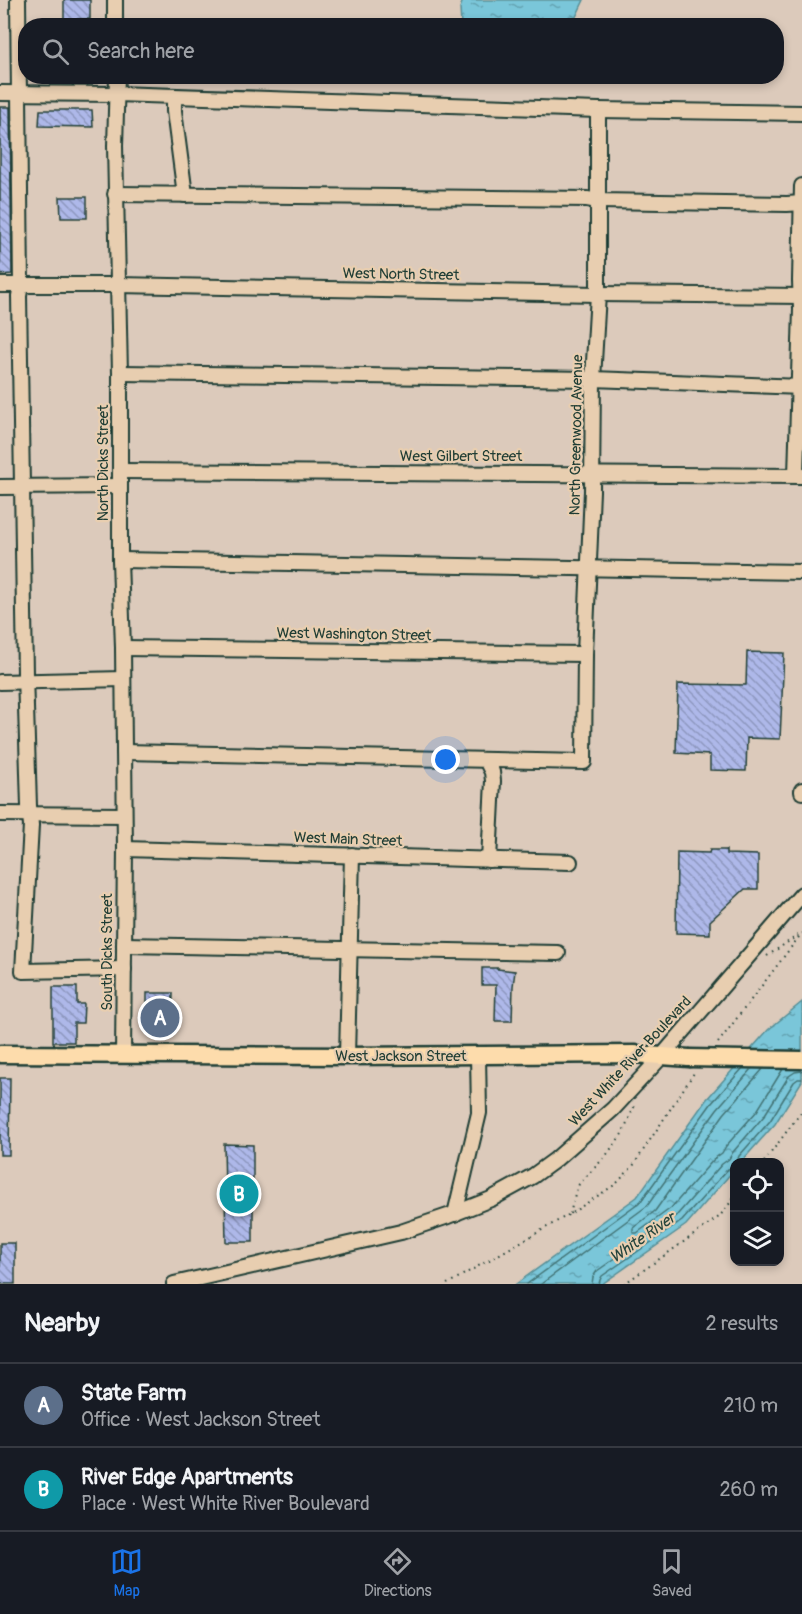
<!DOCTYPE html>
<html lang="en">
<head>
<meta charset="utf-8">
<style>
  body { margin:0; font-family:Pangolin,sans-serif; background:#242831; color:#f1f3f6 }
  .controls { position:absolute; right:18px; bottom:18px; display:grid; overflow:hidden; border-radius:12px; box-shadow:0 3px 9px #0003 }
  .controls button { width:54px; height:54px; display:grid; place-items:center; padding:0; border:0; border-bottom:2px solid #363941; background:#171b24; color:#f1f3f6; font:30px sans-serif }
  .you { position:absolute; left:446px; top:760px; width:21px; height:21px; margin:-15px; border:4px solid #fff; border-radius:50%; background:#1a73e8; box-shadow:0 0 0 9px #1a73e833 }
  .badge { display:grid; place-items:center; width:39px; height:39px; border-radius:50%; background:#1a73e8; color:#fff; font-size:20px; font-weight:700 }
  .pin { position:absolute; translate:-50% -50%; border:3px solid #fff; box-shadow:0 2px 6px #0006 }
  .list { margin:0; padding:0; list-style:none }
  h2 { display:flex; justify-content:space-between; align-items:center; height:78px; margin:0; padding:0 24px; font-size:26px }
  h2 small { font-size:20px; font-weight:400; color:#9ea1a6 }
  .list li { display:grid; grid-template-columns:39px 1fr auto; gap:18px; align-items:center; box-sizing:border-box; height:84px; padding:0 24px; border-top:2px solid #363941 }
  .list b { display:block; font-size:22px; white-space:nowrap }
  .list p { margin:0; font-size:20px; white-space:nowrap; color:#9ea1a6 }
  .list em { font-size:20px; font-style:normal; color:#9ea1a6 }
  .icon { flex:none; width:33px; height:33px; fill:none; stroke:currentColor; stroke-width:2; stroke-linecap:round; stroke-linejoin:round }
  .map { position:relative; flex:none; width:802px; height:1284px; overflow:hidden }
  .search { position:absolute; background:#171b24; box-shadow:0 3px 9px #0003; left:18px; right:18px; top:18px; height:66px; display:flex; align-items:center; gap:15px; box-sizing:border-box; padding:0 21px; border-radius:24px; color:#9ea1a6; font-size:22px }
  .sheet { height:246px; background:#171b24 }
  nav { display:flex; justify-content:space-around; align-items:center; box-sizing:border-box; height:84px; border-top:2px solid #363941; background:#171b24; font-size:16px; color:#9ea1a6 }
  nav a { display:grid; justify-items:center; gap:3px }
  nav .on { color:#1a73e8 }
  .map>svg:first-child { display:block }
  .water { fill:url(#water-ripples); stroke:#568f97; stroke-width:1.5 }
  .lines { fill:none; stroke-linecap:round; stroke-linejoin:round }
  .shore { stroke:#437476; stroke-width:1.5 }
  .building { fill:url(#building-back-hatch); stroke:#1f3d34; stroke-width:1.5 }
  .minor-casing { stroke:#1f3d34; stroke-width:18 }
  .major-casing { stroke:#1f3d34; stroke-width:21 }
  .path { stroke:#1f3d34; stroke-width:2; stroke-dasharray:1.5 4.5; stroke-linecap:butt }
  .minor { stroke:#e8ceb0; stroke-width:14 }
  .major { stroke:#fddcac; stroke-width:16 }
  .major-bridge-casing { stroke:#1f3d34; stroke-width:21; stroke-linecap:butt }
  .major-bridge { stroke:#fddcac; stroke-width:16 }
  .labels { text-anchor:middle; stroke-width:4.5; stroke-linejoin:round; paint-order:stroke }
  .street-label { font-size:15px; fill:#1f3d34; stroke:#e8ceb0 }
  .water-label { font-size:16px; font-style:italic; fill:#24443c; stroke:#e8ceb0 }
</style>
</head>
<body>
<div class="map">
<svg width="802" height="1284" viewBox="0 0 802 1284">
  <defs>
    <pattern id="water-ripples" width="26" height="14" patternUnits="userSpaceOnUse" patternTransform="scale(1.5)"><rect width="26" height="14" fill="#7ac6d9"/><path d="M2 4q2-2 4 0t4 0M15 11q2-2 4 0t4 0" fill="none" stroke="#63a2b1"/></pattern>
    <pattern id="building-back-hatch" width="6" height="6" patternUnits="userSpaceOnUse" patternTransform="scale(1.5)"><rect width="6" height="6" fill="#aeb8e9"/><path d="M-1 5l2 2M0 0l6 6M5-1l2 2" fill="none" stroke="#8d97be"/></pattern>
  </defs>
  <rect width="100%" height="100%" fill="#dccabb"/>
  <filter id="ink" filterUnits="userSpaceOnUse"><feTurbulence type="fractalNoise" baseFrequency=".0167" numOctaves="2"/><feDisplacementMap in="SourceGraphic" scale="12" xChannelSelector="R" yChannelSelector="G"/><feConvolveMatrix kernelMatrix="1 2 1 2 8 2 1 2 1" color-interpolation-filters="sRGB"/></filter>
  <g filter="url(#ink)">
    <g class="water">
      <path d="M463,0H584L572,25H461L460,8Z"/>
      <path d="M802,1002V1081L775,1124L741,1162H734V1170L686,1225L602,1284H516L637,1197L706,1100L768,1030Z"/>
    </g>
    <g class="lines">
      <g class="shore">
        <path d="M763,1069L724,1114L655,1211L633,1228V1233H637L671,1208L715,1158L722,1153L726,1146L757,1111L783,1069"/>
        <path d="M737,1162L739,1156L770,1121L794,1082L798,1079H802"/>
        <path d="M527,1284L641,1201L711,1104L742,1069"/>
        <path d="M541,1284L647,1206L717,1109L752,1069"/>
        <path d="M592,1284L593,1277L597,1271L677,1215L722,1164L729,1159L733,1152L764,1116L789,1076L795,1072L802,1071"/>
        <path d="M599,1284L600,1280L602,1276L682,1221L728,1169L734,1167"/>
      </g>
    </g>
    <g class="building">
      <rect x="64" y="0" width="26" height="19"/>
      <path d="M0,107H10L12,274L0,275Z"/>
      <path d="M40,110H92L93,127L39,126Z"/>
      <path d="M60,197H87V218H61Z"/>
      <path d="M747,652L784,653L780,739L747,738L746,771L710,770V755L676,753L678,684L746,685Z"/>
      <path d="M710,850H726V854L758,855V889H745L710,921V934L676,933L677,852L709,853Z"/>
      <path d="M482,968H498L497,969L515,971L513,986L512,1021H495L496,985H482Z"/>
      <path d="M53,987H77V1004H84L83,1023H74V1042H53Z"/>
      <path d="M147,993H173L172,1033L147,1032Z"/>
      <path d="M0,1078H10L9,1155H0Z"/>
      <path d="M224,1144L253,1145V1242H226Z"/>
      <rect x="0" y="1243" width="15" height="41"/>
    </g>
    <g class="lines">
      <g class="minor-casing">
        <g id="minor">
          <path d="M18,0L21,285L19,296L25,674L29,806L31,825L23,971L124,969"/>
          <path d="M115,0V26"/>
          <path d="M117,76L115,146L120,373V560L123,648L125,849L123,1054"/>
          <path d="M0,93L116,94L598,110L802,113"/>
          <path d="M174,96V111L185,195"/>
          <path d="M115,194L587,199L598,201L787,204L802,203"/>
          <path d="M0,285H117L598,294L802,296"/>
          <path d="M120,373L593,379L802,387"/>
          <path d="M120,471L802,476"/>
          <path d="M796,475L801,309L800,281L802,186"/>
          <path d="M0,487L120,486"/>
          <path d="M120,560L802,572"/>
          <path d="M123,648L585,654"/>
          <path d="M0,682L123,679"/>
          <path d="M124,752L584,762L585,654L592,491L593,379L598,294V110"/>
          <path d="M486,760L492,772L493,781L489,860"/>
          <path d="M802,790V792"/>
          <path d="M0,814L124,815"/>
          <path d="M125,849L570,862"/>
          <path d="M124,945L558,953"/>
          <path d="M347,1056L352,855"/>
          <path d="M455,1214L479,1113L478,1055"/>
          <path d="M174,1284L401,1232L448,1216L491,1199L533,1176L555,1160L613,1109L662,1056L802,894"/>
        </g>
      </g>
      <g class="major-casing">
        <path id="major" d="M0,1054L347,1056L634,1054L689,1058"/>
      </g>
      <g class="path">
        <path d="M767,956L800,934"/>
        <path d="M718,1043L802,933"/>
        <path d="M764,1162L802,1111"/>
        <path d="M570,1214L575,1194L579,1184L605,1157L622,1134L635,1105"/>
        <path d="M447,1284L570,1214L616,1184L633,1166L694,1073"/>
        <path d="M624,1284L719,1217L734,1198"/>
      </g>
      <use href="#minor" class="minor"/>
      <use href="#major" class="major"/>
      <g class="major-bridge-casing">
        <path id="major-bridge" d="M689,1058L802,1060"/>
      </g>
      <use href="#major-bridge" class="major-bridge"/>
    </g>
  </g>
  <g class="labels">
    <g class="street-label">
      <text transform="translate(401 274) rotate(1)" y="5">West North Street</text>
      <text transform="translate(576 435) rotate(-89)" y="5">North Greenwood Avenue</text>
      <text x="461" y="461">West Gilbert Street</text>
      <text transform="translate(103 463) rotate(-90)" y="5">North Dicks Street</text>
      <text transform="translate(354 634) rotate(1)" y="5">West Washington Street</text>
      <text transform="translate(348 839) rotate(2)" y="5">West Main Street</text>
      <text transform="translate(107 952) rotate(-90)" y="5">South Dicks Street</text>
      <text x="401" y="1061">West Jackson Street</text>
      <text transform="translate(630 1061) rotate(-47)" y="5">West White River Boulevard</text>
    </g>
    <g class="water-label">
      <text transform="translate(642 1237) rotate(-35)" y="6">White River</text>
    </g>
  </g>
</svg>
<div class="controls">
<button><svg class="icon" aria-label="locate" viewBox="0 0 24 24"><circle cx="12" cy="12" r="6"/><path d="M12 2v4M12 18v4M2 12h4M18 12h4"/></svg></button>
<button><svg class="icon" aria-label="layers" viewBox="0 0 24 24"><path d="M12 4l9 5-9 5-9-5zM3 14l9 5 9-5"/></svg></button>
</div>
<div class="you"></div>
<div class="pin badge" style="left:160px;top:1018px;background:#5c6f8a">A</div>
<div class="pin badge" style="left:239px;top:1194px;background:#0f9aa8">B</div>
<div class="search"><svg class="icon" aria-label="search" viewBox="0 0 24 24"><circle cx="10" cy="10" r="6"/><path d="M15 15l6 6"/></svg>Search here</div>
</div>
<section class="sheet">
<h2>Nearby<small>2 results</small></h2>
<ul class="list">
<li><span class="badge" style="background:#5c6f8a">A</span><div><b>State Farm</b><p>Office · West Jackson Street</p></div><em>210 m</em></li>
<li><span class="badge" style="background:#0f9aa8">B</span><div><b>River Edge Apartments</b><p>Place · West White River Boulevard</p></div><em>260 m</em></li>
</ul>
</section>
<nav>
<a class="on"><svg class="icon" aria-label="map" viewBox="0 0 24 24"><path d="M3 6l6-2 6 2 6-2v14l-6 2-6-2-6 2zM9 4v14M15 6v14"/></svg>Map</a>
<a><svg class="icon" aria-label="directions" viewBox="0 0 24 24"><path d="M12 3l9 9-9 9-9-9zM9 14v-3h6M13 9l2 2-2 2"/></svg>Directions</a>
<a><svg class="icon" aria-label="saved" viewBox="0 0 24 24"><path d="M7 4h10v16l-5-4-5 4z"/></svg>Saved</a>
</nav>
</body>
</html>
